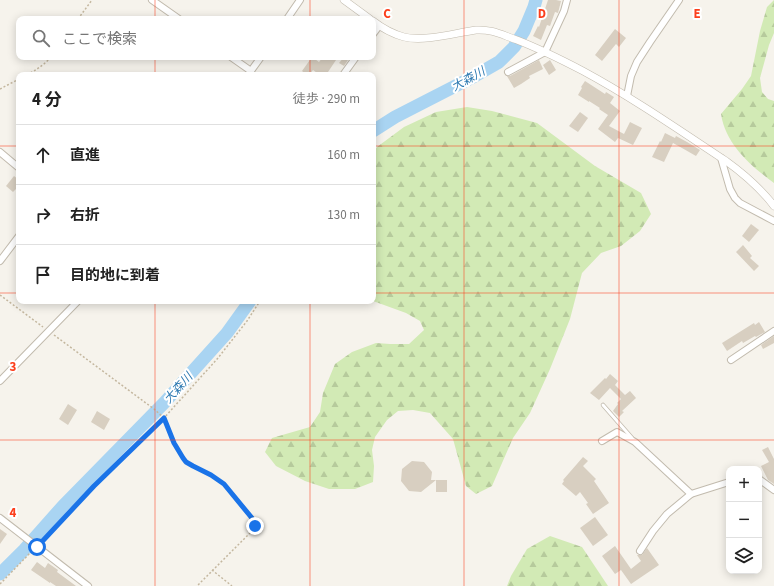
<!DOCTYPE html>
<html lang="ja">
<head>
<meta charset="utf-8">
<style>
  body { margin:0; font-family:"Source Sans 3","Noto Sans JP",sans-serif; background:#f6f6f6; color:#222 }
  .controls { position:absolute; right:12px; bottom:12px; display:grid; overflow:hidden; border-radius:8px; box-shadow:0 2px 10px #0003 }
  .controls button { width:36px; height:36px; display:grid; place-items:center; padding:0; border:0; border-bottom:1px solid #e0e0e0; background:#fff; color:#222; font:20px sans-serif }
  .stop { position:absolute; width:12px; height:12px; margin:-9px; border:3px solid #1a73e8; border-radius:50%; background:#fff }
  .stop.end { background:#1a73e8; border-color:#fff; box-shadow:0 1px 4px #0008 }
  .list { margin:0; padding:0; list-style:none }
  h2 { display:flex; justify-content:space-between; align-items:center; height:52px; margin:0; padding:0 16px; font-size:17px }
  h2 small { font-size:13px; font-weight:400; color:#767676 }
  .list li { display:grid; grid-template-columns:26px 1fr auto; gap:12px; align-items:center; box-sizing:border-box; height:60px; padding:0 16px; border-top:1px solid #e0e0e0 }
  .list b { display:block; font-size:15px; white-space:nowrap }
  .list em { font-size:13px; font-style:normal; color:#767676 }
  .icon { flex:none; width:22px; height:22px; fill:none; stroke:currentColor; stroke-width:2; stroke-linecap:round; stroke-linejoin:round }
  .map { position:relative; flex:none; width:774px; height:586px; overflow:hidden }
  .search { position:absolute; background:#fff; box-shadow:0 2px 10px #0003; left:16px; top:16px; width:360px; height:44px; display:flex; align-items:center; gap:10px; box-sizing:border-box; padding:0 14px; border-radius:8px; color:#767676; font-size:15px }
  .panel { position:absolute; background:#fff; box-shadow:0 2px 10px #0003; left:16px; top:72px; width:360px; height:232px; border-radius:8px }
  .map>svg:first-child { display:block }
  .forest { fill:url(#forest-firs) }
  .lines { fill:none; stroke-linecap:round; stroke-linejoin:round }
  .river { stroke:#a9d4f2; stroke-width:13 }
  .building { fill:#d8cfc1 }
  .service-casing { stroke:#c2bbae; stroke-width:4.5 }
  .minor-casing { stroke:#c2bbae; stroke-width:8 }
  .tertiary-casing { stroke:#c2bbae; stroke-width:8 }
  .path { stroke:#c4b79f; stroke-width:1.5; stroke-dasharray:2 2; stroke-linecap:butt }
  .service { stroke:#fff; stroke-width:3 }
  .minor { stroke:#fff; stroke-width:6 }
  .tertiary { stroke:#fff; stroke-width:7 }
  .route { stroke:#1a73e8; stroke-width:5 }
  .grid { fill:none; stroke:#fc3f1d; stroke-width:1; stroke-opacity:0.55 }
  .labels { text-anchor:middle; stroke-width:4; stroke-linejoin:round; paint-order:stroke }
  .water-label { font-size:12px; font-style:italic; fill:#2e7ab2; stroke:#fff }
  .grid-label { font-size:13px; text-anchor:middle; font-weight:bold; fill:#fc3f1d; stroke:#fff; stroke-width:4; stroke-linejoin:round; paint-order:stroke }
</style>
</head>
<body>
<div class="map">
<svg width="774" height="586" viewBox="0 0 774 586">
  <defs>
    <pattern id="forest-firs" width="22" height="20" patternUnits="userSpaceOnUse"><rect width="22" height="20" fill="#d2eab5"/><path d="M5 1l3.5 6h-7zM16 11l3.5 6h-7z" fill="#b6ca9c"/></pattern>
  </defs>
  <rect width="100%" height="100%" fill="#f6f3ec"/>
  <g class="forest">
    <path d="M774,0V33L769,45L760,78L762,92L768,99L774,101V183C750,165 726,145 721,114L742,89L751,76L760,31L767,7Z"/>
    <path d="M467,107L492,111L537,123L595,166L641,193L651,214L640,231L621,246L601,253L582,273L570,319L550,369L530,413L513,438L492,486L476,494L466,486L453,439L430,413L413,410L398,411L387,420L375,437L372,450L374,466L373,482L355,489H329L305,481L276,466L265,452L272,438L310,427L320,412L323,393L335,364L352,352L376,343L390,344H409L424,330L420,321L406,313L373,301V153L377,147L404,127L436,112Z"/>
    <path d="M550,536L582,547L608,586H507L511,576L527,549Z"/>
  </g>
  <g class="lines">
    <g class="river">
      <path d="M373,131L395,117L471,78L499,62L514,47L524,31L534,7L536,0"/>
      <path d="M0,574L24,550L63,506L164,403L227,333L250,301"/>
    </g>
  </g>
  <g class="building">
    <path d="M548,0H556L561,1L558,13L555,12L550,26L547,25L541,40L533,36L538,26L539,27Z"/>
    <path d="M615,29L626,38L619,47L616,44L602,61L595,55Z"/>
    <path d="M312,57L319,62L323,57H338L326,75H320L313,70L309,75H307L302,71Z"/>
    <path d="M344,57H350L344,66L339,63Z"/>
    <path d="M539,60L543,69L529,76L530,78L521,84L514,88L507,76H510Z"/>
    <path d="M550,60L556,70L549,75L543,65Z"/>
    <path d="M585,81L605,94L606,92L614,97L610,103L620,111L609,126L624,134L630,122L642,128L633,145L618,138L615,142L598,129L608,115L599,109L600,108L589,101V102L578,95L582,88L581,87Z"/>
    <path d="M580,112L588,118L578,132L569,126Z"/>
    <path d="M665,133L675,138L676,136L687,142L700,150L696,156L682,148L673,143L664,162L652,157L660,141L661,142Z"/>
    <path d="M14,176L19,180V186L13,192L6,186Z"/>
    <path d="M751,224L759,230L749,242L742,236Z"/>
    <path d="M743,245L752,256L750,258L759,266L754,271L736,252Z"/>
    <path d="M759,322L765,332L756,337L755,336L743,343L742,341L727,351L722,343L754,323L755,325Z"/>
    <path d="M774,336V343L763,349L761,345Z"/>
    <path d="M610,374L618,381L615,385L625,395L630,391L636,398L622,411L624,412L619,417L613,411L618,404L617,403L621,399L610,388L599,400L590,393L605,378L606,379Z"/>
    <path d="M68,404L77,410L68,425L59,419Z"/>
    <path d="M97,411L110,419L104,430L91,422Z"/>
    <path d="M768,447L774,459V484L768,480L761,466L769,462L762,450Z"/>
    <path d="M583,457L588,461L583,466L596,479L594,481L609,503L593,514L586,504L588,503L580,492L576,496L562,484L564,481L563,480Z"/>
    <path d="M412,461L424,462L432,472L431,480H447V492H436V480L421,492L409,491L401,481L402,469Z"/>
    <path d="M595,517L608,535L593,546L580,528Z"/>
    <path d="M0,529L7,534L0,544Z"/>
    <path d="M615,546L631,569L641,561L637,555H642L647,548L659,565L631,584L621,570L615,574L602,556Z"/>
    <path d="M37,562L45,568L48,563L58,570L57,572L76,586H56L50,582V583L31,570Z"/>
  </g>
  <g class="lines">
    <g class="service-casing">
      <path id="service" d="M603,405L632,438"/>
    </g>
    <g class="minor-casing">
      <g id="minor">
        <path d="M152,0L179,19"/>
        <path d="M287,19L300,0"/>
        <path d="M373,34L379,26"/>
        <path d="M231,57L251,71"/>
        <path d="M508,72L545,52L564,11L567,0"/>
        <path d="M248,75L261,57"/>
        <path d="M343,75L356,57"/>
        <path d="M627,96L631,76L637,62L650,42L679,0"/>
        <path d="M0,152L19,168"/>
        <path d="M721,158L730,189L735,198L740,203L774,221"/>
        <path d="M0,261L19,236"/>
        <path d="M731,360L774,331"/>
        <path d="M0,381L78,301"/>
        <path d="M602,441L617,432L635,442L691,494"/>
        <path d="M759,479L774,490"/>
        <path d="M0,518L88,586"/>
        <path d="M640,551L653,531L667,514L691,494L729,482"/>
      </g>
    </g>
    <g class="tertiary-casing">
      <g id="tertiary">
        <path d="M344,0L370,19"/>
        <path d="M373,21C382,28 393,34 404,37C424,42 455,33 476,30C492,29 502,35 517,40C540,49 562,60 583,71C633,98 679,130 726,161C744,174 761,189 774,206"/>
      </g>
    </g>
    <g class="path">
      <path d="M78,19L92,0"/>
      <path d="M27,75C36,70 44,65 51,57"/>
      <path d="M0,89L19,79"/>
      <path d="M0,295L43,327"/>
      <path d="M54,335L154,409L164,418L174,443L183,458L193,466L211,475L224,484L255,523L254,529L197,586"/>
      <path d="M42,541L94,486L164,418L218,358L247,321L260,301"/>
      <path d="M212,570L232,586"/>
      <path d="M0,584L32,551"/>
    </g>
    <use href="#service" class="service"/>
    <use href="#minor" class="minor"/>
    <use href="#tertiary" class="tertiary"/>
  </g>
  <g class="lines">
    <path class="route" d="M37,547L94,486L164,418L174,443L183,458L186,462L193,466L211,475L224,484L256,523L255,526"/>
  </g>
  <path class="grid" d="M155,0V19M310,0V19M464,0V586M619,0V586M155,57V75M310,57V75M0,146H19M373,146H774M0,293H19M373,293H774M155,301V586M310,301V586M0,440H774"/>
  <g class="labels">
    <g class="water-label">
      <text transform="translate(468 79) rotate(-29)" y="4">大森川</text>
      <text transform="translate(178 388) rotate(-48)" y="4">大森川</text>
    </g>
  </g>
  <g class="grid-label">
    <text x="387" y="18">C</text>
    <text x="542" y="18">D</text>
    <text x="697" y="18">E</text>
    <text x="13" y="371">3</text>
    <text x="13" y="517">4</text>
  </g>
</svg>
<div class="controls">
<button>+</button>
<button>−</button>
<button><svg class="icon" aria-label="layers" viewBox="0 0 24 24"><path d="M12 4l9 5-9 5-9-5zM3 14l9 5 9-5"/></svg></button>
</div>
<div class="stop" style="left:37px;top:547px"></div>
<div class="stop end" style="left:255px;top:526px"></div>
<div class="search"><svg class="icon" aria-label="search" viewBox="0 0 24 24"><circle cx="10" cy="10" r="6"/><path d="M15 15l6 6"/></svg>ここで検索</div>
<section class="panel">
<h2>4 分<small>徒歩 · 290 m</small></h2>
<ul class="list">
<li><svg class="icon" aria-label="ahead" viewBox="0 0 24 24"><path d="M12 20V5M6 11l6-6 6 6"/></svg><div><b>直進</b></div><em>160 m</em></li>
<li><svg class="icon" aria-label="right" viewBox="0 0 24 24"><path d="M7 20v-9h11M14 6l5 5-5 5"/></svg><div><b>右折</b></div><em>130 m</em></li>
<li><svg class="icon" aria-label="arrive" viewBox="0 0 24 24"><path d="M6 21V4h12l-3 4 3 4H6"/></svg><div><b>目的地に到着</b></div></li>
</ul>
</section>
</div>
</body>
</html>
